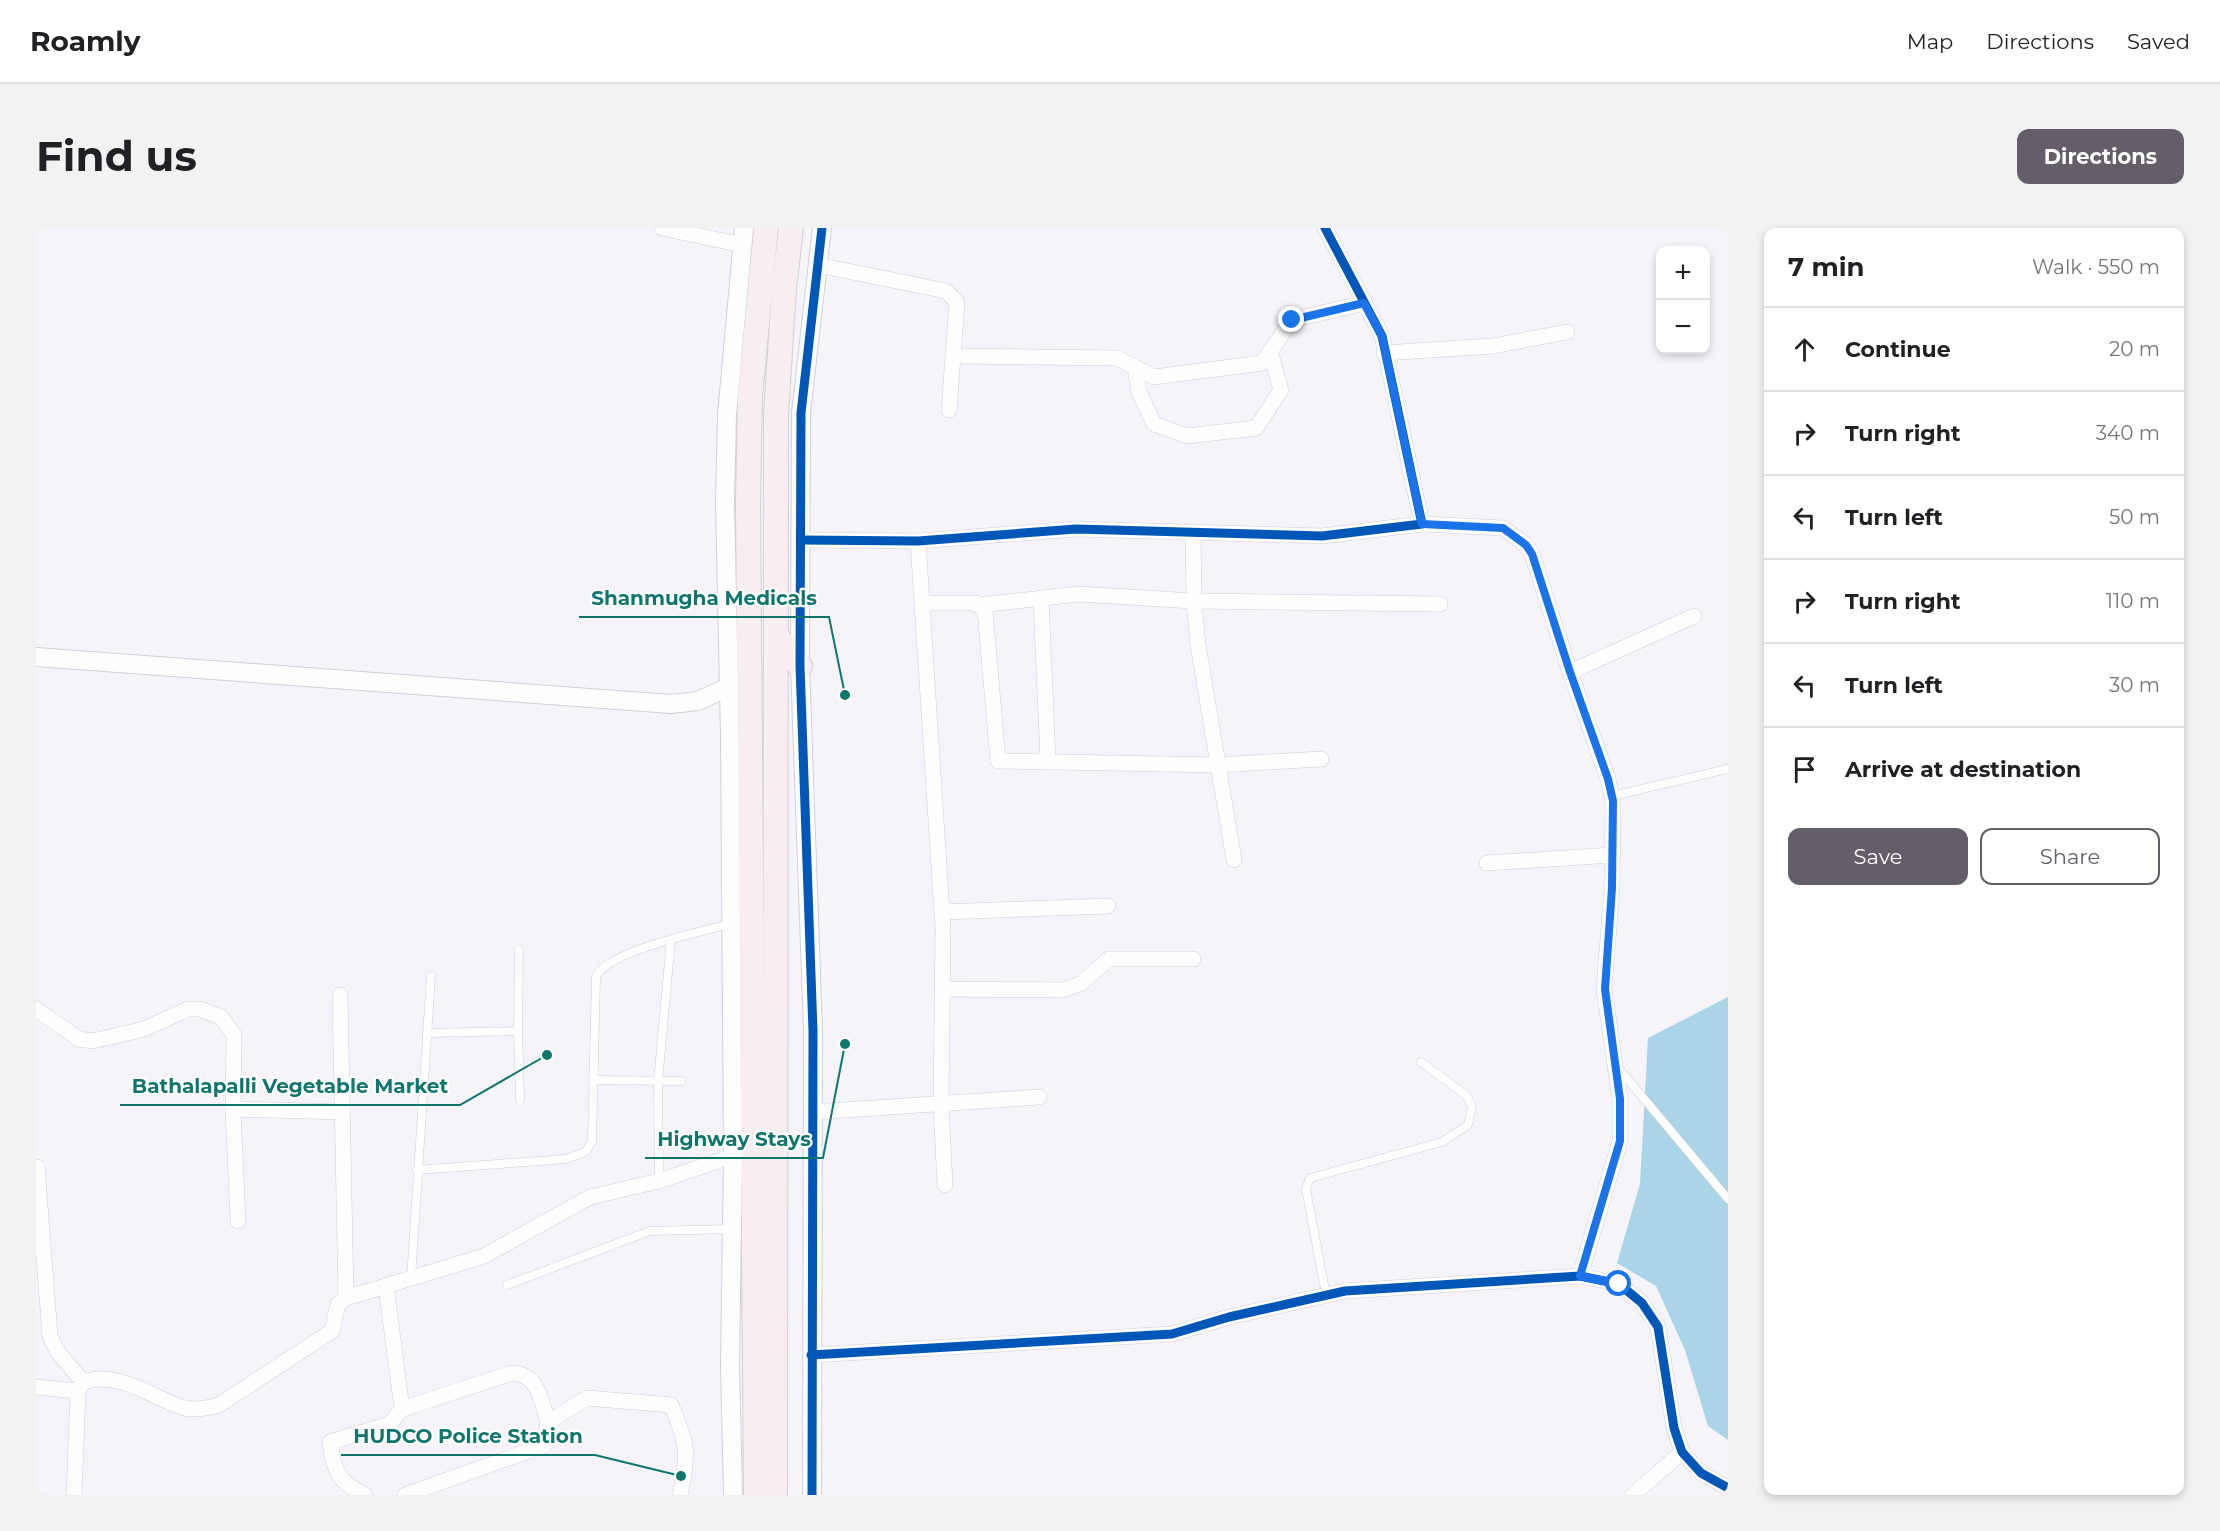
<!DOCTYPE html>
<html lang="en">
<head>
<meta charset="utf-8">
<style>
  body { margin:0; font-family:Montserrat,sans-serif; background:#f2f2f2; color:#202124 }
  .controls { position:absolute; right:18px; top:18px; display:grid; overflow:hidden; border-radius:12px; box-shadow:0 3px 9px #0003 }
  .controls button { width:54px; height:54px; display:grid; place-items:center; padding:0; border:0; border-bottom:2px solid #e0e0e0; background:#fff; color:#202124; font:30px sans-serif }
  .stop { position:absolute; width:18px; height:18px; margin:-14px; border:4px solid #1a73e8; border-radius:50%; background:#fff }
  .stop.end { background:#1a73e8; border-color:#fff; box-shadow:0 2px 6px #0008 }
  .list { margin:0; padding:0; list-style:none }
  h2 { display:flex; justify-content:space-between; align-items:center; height:78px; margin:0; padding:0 24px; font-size:26px }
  h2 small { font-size:20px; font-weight:400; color:#757577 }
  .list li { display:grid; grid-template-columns:39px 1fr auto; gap:18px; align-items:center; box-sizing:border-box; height:84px; padding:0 24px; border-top:2px solid #e0e0e0 }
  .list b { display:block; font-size:22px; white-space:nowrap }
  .list em { font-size:20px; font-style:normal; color:#757577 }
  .actions { display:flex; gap:12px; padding:18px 24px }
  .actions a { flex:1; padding:14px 0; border:2px solid #635e68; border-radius:12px; text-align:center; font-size:21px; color:#635e68 }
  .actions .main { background:#635e68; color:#fff }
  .icon { flex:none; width:33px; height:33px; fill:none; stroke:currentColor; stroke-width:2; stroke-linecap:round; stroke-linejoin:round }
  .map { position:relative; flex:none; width:1692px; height:1267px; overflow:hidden; border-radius:12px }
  header { display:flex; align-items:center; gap:36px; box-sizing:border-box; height:84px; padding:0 30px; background:#fff; border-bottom:2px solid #e0e0e0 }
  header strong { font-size:28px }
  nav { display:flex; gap:33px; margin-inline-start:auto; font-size:21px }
  .intro { display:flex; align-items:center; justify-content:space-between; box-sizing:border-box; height:144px; padding:0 36px }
  h1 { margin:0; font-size:42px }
  .button { padding:15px 27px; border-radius:12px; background:#635e68; color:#fff; font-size:21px; font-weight:700 }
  main { display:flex; gap:36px; padding:0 36px }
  aside { flex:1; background:#fff; border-radius:12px; box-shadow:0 3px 9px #0003 }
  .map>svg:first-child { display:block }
  .water { fill:#aad4e8 }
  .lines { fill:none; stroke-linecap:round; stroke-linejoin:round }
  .service-casing { stroke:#d4cfd9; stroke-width:9 }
  .minor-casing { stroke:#d4cfd9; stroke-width:16 }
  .tertiary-casing { stroke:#d4cfd9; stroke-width:20 }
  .trunk-casing { stroke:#d1d0d4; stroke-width:26 }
  .service { stroke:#fefdfe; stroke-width:8 }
  .minor { stroke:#fefdfe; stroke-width:15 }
  .tertiary { stroke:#fefdfe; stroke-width:18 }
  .trunk { stroke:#f6eef0; stroke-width:24 }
  .cycleway-casing { stroke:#fff; stroke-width:13 }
  .cycleway { stroke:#0057b8; stroke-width:9 }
  .route { stroke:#1a73e8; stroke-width:8 }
  .leader { fill:none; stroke:#0f766e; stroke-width:2 }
  .callout-dot { fill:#0f766e; stroke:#fff; stroke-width:2 }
  .callout-label { font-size:20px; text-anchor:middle; font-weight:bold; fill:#0f766e; stroke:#fff; stroke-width:4.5; stroke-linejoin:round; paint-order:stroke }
</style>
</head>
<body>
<header>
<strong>Roamly</strong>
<nav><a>Map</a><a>Directions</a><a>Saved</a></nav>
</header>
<div class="intro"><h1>Find us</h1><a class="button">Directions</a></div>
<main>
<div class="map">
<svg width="1692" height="1267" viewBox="0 0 1692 1267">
  <rect width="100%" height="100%" fill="#f6f3fa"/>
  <path class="water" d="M1692,769V1212L1672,1198L1649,1122L1620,1058L1581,1035L1604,956L1612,810Z"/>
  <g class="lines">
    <g class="service-casing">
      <g id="service">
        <path d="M1576,568L1692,541"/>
        <path d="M482,803L484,872"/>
        <path d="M391,805L482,803L483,722"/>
        <path d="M1583,841L1692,971"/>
        <path d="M557,852L645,853"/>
        <path d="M381,942L530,931L549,924L556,914L560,749C570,723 665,704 694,696"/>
        <path d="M623,953L622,853L635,712"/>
        <path d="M375,1051L395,748"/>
        <path d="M471,1057L614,1003L696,1001"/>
        <path d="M1290,1067L1270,961L1274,950L1406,914L1432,897L1436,879L1431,868L1385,834"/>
      </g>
    </g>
    <g class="minor-casing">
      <g id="minor">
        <path d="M626,0L706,17"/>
        <path d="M782,37L910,63L921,74L913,182"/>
        <path d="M1348,125L1457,118L1531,104"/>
        <path d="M917,128L1081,130L1118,149L1226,135L1256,92L1328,75"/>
        <path d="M1099,139L1103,164L1118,196L1151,208L1220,200L1245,162L1234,123"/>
        <path d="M1386,296L1467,300L1490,317L1496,326L1534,444L1572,551L1577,574L1576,660L1568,761L1584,871V913L1544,1048"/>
        <path d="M1157,304L1158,373L1162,417L1198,632"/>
        <path d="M765,312L882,313L1040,301L1286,308L1386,296L1346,108L1289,0"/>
        <path d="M882,313L907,700L905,877L909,957"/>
        <path d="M1005,370L1012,534"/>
        <path d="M887,375H940L949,382L962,533L1182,537L1285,531"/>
        <path d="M944,377L1043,366L1158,373L1404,376"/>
        <path d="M1534,444L1658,388"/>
        <path d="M1451,635L1577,627"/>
        <path d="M906,684L1072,678"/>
        <path d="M906,761L1026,762L1044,756L1073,731H1157"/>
        <path d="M304,767L310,1070"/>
        <path d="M0,781L43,811L57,813L108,801L152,781H164L185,789L198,807L197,881L202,993"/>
        <path d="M197,881L306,884"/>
        <path d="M777,884L1003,869"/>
        <path d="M1,939L14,1108L21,1123L47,1154"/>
        <path d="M775,1127L1136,1106L1193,1089L1309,1063L1544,1048L1583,1056L1606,1075L1622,1099L1638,1200L1646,1224L1665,1245L1692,1260"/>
        <path d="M0,1159L42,1163"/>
        <path d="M366,1181L476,1145C503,1146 505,1173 512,1194"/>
        <path d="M38,1267L42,1163L47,1154C82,1142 115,1169 145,1179C158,1183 171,1180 183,1177L296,1103L302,1076L310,1070L448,1028L554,969L623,953L697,928"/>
        <path d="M329,1267C301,1253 298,1243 294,1214L354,1196L366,1181L350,1058"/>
        <path d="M369,1267L509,1217L512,1194L551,1170L635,1177C652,1216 653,1225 644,1267"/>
        <path d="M1597,1267L1646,1224"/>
      </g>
    </g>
    <g class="tertiary-casing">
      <g id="tertiary">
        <path d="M0,429L635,476L662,473L701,455"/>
        <path d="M697,1267L694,1137L697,928L694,508L689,274L691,187L708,0"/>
        <path d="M776,1267L777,803L764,438L765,185L786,0"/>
      </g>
    </g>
    <g class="trunk-casing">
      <g id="trunk">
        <path d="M741,408L764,438"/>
        <path d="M720,1267L712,275L714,168L730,0"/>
        <path d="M739,1267L740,187L748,61L755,0"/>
      </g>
    </g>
    <use href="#service" class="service"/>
    <use href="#minor" class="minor"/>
    <use href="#tertiary" class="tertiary"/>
    <use href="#trunk" class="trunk"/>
    <g class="cycleway-casing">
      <g id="cycleway">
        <path d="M765,312L882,313L1040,301L1286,308L1386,296L1346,108L1289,0"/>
        <path d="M775,1127L1136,1106L1193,1089L1309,1063L1544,1048L1583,1056L1606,1075L1622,1099L1638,1200L1646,1224L1665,1245L1692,1260"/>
        <path d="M776,1267L777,803L764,438L765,185L786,0"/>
      </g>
    </g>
    <use href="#cycleway" class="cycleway"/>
  </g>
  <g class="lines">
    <path class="route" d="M1256,92L1328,75L1346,108L1386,296L1467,300L1490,317L1496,326L1534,444L1572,551L1577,573L1576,660L1569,761L1584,871V913L1544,1048L1583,1056"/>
  </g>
  <path class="leader" d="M809 467L793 389H543M511 827L424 877H84M809 816L787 930H609M645 1248L559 1227H305"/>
  <g class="callout-dot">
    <circle cx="809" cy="467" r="6"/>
    <circle cx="511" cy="827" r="6"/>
    <circle cx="809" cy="816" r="6"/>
    <circle cx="645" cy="1248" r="6"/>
  </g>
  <g class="callout-label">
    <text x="668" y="377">Shanmugha Medicals</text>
    <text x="254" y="865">Bathalapalli Vegetable Market</text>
    <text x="698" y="918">Highway Stays</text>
    <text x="432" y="1215">HUDCO Police Station</text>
  </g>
</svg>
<div class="controls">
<button>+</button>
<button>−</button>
</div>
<div class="stop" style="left:1583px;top:1056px"></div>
<div class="stop end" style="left:1256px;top:92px"></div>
</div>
<aside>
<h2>7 min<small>Walk · 550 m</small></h2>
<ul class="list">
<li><svg class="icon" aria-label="ahead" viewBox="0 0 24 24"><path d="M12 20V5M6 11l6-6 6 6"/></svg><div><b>Continue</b></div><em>20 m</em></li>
<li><svg class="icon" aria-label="right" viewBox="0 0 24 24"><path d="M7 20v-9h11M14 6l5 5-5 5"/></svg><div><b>Turn right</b></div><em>340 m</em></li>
<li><svg class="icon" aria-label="left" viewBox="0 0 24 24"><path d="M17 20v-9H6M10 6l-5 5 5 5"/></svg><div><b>Turn left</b></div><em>50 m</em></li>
<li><svg class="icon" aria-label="right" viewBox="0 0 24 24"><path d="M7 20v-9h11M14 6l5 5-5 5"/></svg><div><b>Turn right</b></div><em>110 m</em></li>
<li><svg class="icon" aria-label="left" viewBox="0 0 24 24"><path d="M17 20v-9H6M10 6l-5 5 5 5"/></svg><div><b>Turn left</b></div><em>30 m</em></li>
<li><svg class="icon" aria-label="arrive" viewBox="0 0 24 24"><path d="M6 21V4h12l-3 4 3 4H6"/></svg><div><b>Arrive at destination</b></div></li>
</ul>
<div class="actions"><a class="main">Save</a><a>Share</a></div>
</aside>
</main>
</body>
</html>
